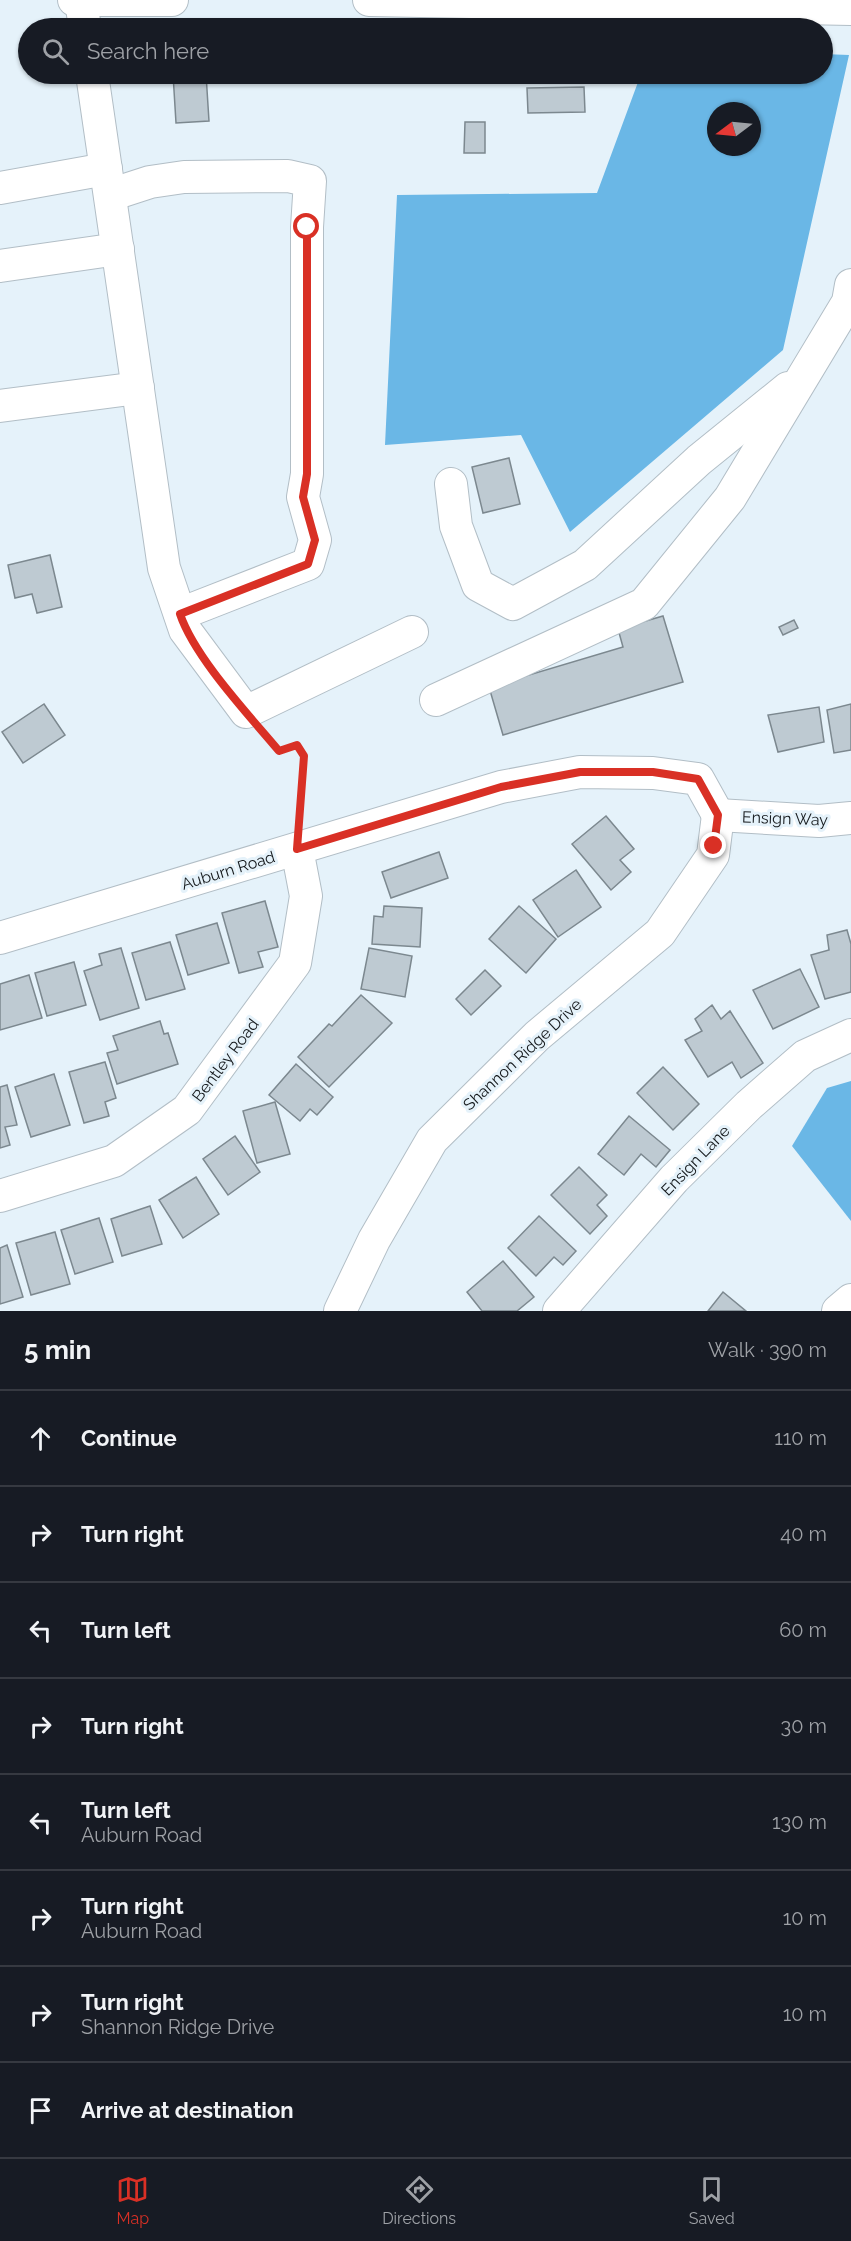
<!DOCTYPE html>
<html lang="en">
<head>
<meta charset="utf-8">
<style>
  body { margin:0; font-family:Raleway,sans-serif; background:#20242c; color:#f1f3f6 }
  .compass { position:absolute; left:707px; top:102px; width:54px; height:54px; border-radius:50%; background:#171b24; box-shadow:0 2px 4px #0004; rotate:254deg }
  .stop { position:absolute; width:18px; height:18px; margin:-14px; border:4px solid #d93025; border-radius:50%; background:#fff }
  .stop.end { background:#d93025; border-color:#fff; box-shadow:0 2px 6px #0008 }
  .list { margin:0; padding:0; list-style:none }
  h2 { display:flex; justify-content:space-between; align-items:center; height:78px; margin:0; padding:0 24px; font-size:26px }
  h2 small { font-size:20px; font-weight:400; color:#9ea1a6 }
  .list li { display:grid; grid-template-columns:39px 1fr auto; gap:18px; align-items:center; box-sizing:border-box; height:96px; padding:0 24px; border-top:2px solid #363941 }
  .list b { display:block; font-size:22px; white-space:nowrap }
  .list p { margin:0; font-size:20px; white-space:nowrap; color:#9ea1a6 }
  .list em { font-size:20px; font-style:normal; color:#9ea1a6 }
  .icon { flex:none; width:33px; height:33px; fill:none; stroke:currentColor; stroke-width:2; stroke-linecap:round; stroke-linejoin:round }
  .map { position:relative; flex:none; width:851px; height:1311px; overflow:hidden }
  .search { position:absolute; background:#171b24; box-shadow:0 2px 4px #0004; left:18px; right:18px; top:18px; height:66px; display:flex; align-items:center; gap:15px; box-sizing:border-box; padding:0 21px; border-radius:33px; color:#9ea1a6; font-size:22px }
  .sheet { height:846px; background:#171b24 }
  nav { display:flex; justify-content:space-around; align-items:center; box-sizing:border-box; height:84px; border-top:2px solid #363941; background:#171b24; font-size:16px; color:#9ea1a6 }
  nav a { display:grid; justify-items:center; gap:3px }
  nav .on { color:#d93025 }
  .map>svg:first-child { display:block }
  .forest { fill:#6ab7e6; fill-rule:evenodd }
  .building { fill:#becad2; stroke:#7c888f; stroke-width:1.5 }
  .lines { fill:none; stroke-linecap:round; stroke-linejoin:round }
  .minor-casing { stroke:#b2bec6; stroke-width:34 }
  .path { stroke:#7a8388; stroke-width:4; stroke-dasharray:3 3; stroke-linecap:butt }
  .minor { stroke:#fff; stroke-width:32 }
  .route { stroke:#d93025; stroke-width:8 }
  .labels { text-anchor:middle; stroke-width:6; stroke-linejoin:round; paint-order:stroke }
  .street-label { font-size:16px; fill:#14181b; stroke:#e5f2fa }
</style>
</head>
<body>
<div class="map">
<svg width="851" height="1311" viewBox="0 0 851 1311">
  <rect width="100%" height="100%" fill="#e5f2fa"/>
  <g class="forest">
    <path d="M823,54L849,55L783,350L570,532L521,435L385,445L397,195L597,193L641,74H822ZM716,111H752V147H716Z"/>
    <path d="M851,1081V1221L792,1146L827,1088Z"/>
  </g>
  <g class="building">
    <path d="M173,74H206L209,121L176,123Z"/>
    <path d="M584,87L585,112L528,113L527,88Z"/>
    <path d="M465,122H485V153H464Z"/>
    <path d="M509,458L520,504L483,513L472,467Z"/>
    <path d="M50,555L62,607L37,613L32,594L15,598L8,565Z"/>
    <path d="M663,616L683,682L503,735L489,687L623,647L618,629Z"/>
    <path d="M794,620L798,628L783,635L779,627Z"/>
    <path d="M44,704L65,735L23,763L2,732Z"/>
    <path d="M851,704V750L834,753L827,710Z"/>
    <path d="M819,707L824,742L778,752L768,715Z"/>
    <path d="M606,816L634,849L620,860L631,872L611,890L572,844Z"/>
    <path d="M439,852L448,878L391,898L382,872Z"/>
    <path d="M576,870L601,907L558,937L533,900Z"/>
    <path d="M265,901L278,947L258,952L263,967L239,973L222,913Z"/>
    <path d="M384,906L422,908L420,947L372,944L374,916L383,917Z"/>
    <path d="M519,906L556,939L526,973L489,939Z"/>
    <path d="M217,923L229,963L188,975L176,935Z"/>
    <path d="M847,930L851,944V992L825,999L811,955L829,950L827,935Z"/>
    <path d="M170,942L185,989L146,1000L132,953Z"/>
    <path d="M121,948L139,1008L100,1020L84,971L102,965L99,954Z"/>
    <path d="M369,948L412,956L405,997L361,989Z"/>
    <path d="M74,962L86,1005L47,1016L35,973Z"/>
    <path d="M800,969L819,1007L773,1029L753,990Z"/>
    <path d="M485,970L501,986L471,1015L456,999Z"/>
    <path d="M29,975L42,1018L0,1030V984Z"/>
    <path d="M361,995L392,1023L329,1087L298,1057L329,1024L332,1026Z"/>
    <path d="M712,1005L721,1019L730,1011L763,1063L741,1078L732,1062L708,1077L685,1040L702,1031L695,1019Z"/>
    <path d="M160,1021L164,1034L168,1033L178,1064L117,1084L107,1053L118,1050L113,1036Z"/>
    <path d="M105,1062L116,1098L105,1102L109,1116L84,1123L69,1072Z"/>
    <path d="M296,1064L333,1097L317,1115L310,1109L300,1121L269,1095Z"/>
    <path d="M663,1067L699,1104L673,1130L637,1093Z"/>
    <path d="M54,1074L70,1125L31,1137L15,1087Z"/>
    <path d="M7,1085L17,1125L5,1127L10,1145L0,1148V1087Z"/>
    <path d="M275,1102L290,1154L257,1163L243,1111Z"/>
    <path d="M629,1116L670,1150L656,1167L641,1154L624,1175L598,1154Z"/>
    <path d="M235,1136L260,1172L228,1195L203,1159Z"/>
    <path d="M579,1167L607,1195L597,1205L607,1216L590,1234L551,1195Z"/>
    <path d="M196,1177L219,1214L183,1238L159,1200Z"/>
    <path d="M150,1206L162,1244L122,1256L111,1219Z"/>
    <path d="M539,1216L576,1251L563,1265L554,1257L536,1276L508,1248Z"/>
    <path d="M99,1218L113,1262L75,1274L61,1230Z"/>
    <path d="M55,1232L70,1284L31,1295L16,1243Z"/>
    <path d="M7,1245L23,1297L0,1304V1248Z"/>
    <path d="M503,1261L534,1297L517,1311H482L467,1292Z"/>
    <path d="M723,1292L746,1311H708Z"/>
  </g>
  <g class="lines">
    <g class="minor-casing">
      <g id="minor">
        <path d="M74,0H172"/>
        <path d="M369,0L851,9"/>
        <path d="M81,1L85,28"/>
        <path d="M92,74L164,568L185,630L246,712L412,632"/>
        <path d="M0,188L106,169"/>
        <path d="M110,195L150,182L184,177L288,176L310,181L307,227V474L303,497L315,540L308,564L180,614"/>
        <path d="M0,266L118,249"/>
        <path d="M0,406L138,388"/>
        <path d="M451,484L456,526L478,585L513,604L585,565L699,460L788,388"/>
        <path d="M436,700L644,604L730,498L848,302L851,285"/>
        <path d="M718,815L819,821L851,818"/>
        <path d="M0,938L501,787L580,772L653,773L698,779L718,815"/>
        <path d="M0,1196L114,1161L187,1110L295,963L306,896L297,849"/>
        <path d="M340,1311L374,1240L432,1140L537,1036L660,933L713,855L718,815"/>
        <path d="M559,1311L674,1179L749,1105L805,1056L851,1035"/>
        <path d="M838,1311L851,1300"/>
      </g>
    </g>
    <path class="path" d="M262,731L279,751L297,745L304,756L299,822"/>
    <use href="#minor" class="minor"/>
  </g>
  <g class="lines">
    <path class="route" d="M307,227V474L303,497L315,540L308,564L180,614C195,658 248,714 279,751L297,745L304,756L297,849L501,787L580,772H653L698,779L718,815L714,846"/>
  </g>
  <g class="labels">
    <g class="street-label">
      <text transform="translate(785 818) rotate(2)" y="6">Ensign Way</text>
      <text transform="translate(228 870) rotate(-17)" y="6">Auburn Road</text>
      <text transform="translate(522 1054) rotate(-43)" y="6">Shannon Ridge Drive</text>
      <text transform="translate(225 1060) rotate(-53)" y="6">Bentley Road</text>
      <text transform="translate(695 1160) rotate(-46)" y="6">Ensign Lane</text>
    </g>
  </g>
</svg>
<svg class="compass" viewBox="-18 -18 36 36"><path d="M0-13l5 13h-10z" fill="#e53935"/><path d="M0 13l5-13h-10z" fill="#9ea1a6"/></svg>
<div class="stop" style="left:307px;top:227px"></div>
<div class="stop end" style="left:714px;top:846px"></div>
<div class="search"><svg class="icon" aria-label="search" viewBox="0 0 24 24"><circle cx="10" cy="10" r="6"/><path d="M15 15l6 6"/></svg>Search here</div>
</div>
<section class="sheet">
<h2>5 min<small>Walk · 390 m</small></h2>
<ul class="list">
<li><svg class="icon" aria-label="ahead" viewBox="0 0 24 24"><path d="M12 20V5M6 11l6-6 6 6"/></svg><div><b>Continue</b></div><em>110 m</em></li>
<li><svg class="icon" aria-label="right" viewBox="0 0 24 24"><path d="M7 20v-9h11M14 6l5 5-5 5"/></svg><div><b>Turn right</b></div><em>40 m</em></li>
<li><svg class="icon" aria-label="left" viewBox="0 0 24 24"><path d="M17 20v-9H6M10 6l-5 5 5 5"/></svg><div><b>Turn left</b></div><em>60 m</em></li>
<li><svg class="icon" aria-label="right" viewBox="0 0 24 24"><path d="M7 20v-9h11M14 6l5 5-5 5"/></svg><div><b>Turn right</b></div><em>30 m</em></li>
<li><svg class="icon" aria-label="left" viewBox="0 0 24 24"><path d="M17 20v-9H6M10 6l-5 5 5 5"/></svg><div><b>Turn left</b><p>Auburn Road</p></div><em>130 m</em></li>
<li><svg class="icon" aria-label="right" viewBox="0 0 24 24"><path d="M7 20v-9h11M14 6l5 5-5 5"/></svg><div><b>Turn right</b><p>Auburn Road</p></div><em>10 m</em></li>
<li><svg class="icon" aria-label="right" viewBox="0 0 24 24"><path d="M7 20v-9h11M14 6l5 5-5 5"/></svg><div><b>Turn right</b><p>Shannon Ridge Drive</p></div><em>10 m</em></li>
<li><svg class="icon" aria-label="arrive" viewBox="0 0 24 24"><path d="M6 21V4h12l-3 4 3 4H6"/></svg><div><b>Arrive at destination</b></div></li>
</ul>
</section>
<nav>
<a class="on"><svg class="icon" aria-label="map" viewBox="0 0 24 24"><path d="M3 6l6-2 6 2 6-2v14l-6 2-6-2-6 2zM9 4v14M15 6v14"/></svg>Map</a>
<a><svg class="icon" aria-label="directions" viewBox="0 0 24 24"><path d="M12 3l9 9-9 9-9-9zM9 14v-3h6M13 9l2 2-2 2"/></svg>Directions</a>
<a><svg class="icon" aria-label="saved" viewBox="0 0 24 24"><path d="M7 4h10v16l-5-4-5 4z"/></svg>Saved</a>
</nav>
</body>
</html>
